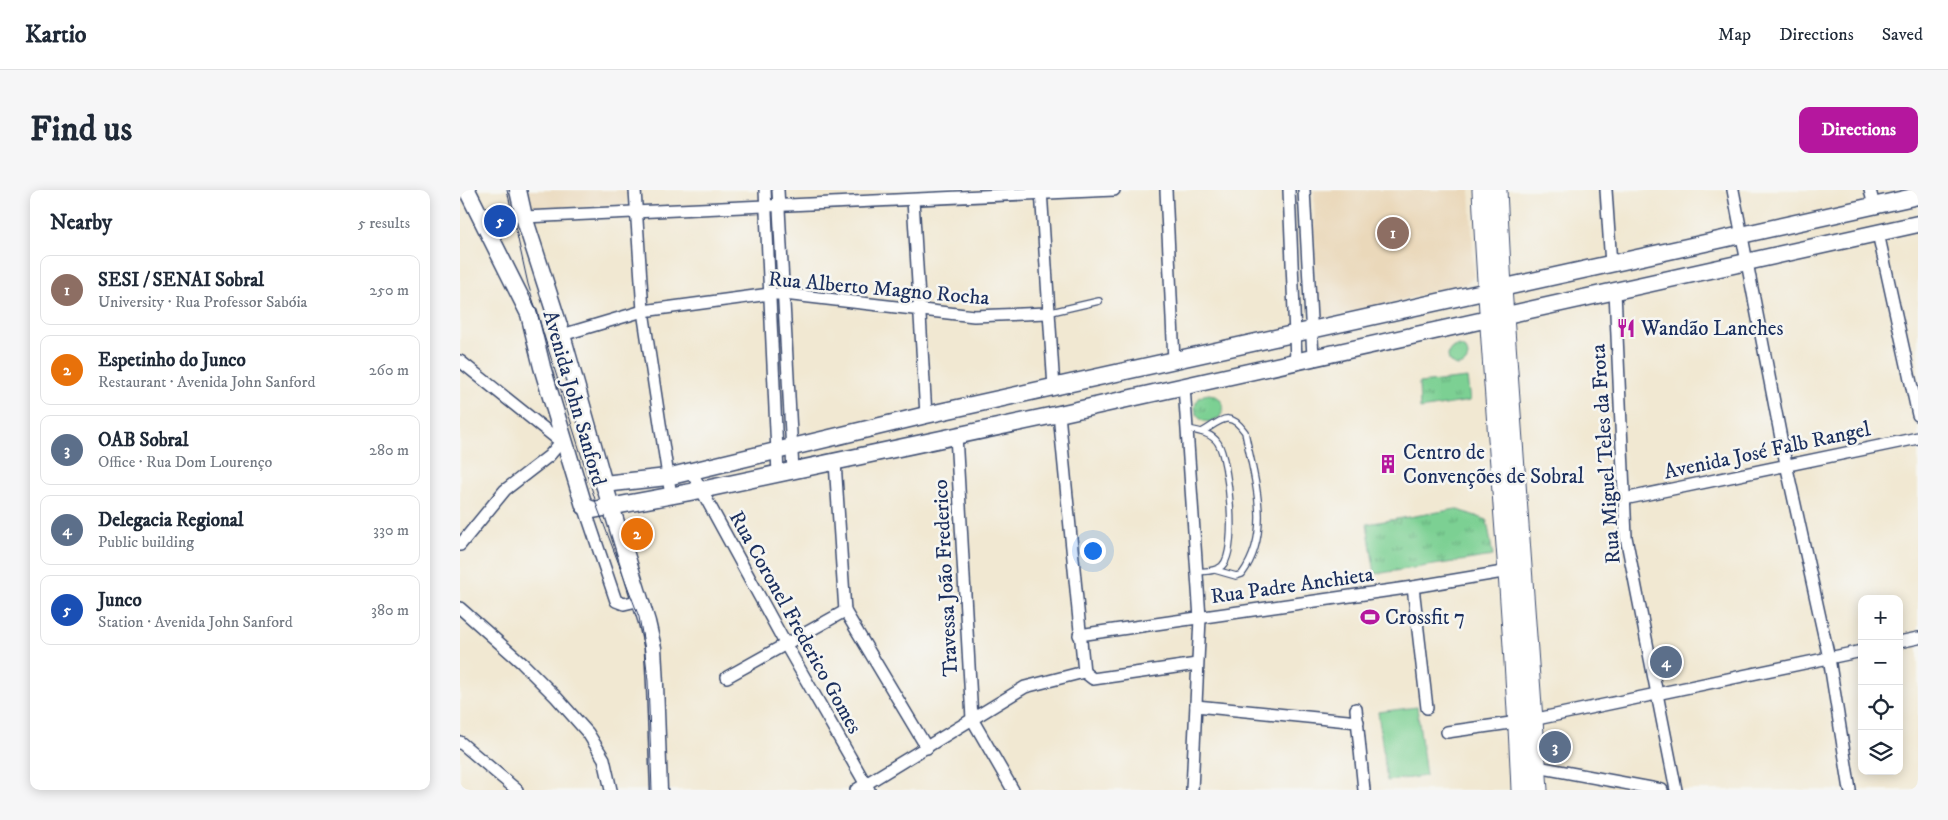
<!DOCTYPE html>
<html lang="en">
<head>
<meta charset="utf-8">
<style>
  body { margin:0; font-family:"IM FELL DW Pica",serif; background:#f6f6f7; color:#1f2937 }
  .controls { position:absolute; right:15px; bottom:15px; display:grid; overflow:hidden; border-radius:10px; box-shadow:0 2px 12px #0003 }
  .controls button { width:45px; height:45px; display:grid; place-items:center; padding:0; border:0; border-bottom:1px solid #e0e1e3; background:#fff; color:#1f2937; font:25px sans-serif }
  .you { position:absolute; left:632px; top:360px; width:18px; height:18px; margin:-12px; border:4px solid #fff; border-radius:50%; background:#1a73e8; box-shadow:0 0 0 8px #1a73e833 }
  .badge { display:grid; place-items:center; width:32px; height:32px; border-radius:50%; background:#b5179e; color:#fff; font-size:16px; font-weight:700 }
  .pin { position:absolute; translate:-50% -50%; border:2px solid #fff; box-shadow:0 1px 5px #0006 }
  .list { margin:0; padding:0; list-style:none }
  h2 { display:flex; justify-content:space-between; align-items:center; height:65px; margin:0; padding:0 20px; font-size:21px }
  h2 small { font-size:16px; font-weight:400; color:#747a83 }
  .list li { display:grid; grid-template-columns:32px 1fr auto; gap:15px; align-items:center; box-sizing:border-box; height:70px; margin:0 10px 10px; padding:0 10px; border:1px solid #e0e1e3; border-radius:10px }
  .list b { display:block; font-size:19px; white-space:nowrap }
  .list p { margin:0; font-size:16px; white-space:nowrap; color:#747a83 }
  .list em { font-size:16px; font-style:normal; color:#747a83 }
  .icon { flex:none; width:28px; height:28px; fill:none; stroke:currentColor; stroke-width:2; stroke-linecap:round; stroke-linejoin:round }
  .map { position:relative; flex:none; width:1458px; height:600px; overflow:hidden; border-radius:10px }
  header { display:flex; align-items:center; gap:30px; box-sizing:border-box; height:70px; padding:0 25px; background:#fff; border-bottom:1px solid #e0e1e3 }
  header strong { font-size:24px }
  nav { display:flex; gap:28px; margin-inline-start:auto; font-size:18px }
  .intro { display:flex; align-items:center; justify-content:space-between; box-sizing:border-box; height:120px; padding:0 30px }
  h1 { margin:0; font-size:35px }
  .button { padding:12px 22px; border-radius:10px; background:#b5179e; color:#fff; font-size:18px; font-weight:700 }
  main { display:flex; gap:30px; padding:0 30px }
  aside { flex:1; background:#fff; border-radius:10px; box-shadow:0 2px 12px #0003 }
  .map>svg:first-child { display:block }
  .built { fill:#ead8ba }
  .grass { fill:url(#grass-tufts); stroke:#4b8078 }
  .pitch { fill:#7bd093; stroke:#4b8078 }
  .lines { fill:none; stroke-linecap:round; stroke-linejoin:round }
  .lane-casing { stroke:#3b4b6f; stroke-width:8 }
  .street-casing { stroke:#3b4b6f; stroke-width:14 }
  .secondary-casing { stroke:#3b4b6f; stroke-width:19 }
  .primary-casing { stroke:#3b4b6f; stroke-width:21 }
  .lane { stroke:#fff; stroke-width:5.5 }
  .street { stroke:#fff; stroke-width:11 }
  .secondary { stroke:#fff; stroke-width:16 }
  .primary { stroke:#fff; stroke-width:19 }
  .tram { stroke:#1b2f5e; stroke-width:1 }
  .labels { text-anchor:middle; stroke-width:5; stroke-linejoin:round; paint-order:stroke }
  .street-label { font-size:21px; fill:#1b2f5e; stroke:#f6f6f2 }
  .poi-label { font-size:21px; fill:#1b2f5e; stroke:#f6f6f2; text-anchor:start }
</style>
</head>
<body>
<header>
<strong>Kartio</strong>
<nav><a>Map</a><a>Directions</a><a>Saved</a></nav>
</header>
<div class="intro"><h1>Find us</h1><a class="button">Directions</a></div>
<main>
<aside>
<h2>Nearby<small>5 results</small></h2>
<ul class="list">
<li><span class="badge" style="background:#8d6e63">1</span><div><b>SESI / SENAI Sobral</b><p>University · Rua Professor Sabóia</p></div><em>250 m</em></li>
<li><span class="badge" style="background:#e8710a">2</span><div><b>Espetinho do Junco</b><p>Restaurant · Avenida John Sanford</p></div><em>260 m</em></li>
<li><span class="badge" style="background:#5c6f8a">3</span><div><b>OAB Sobral</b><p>Office · Rua Dom Lourenço</p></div><em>280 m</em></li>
<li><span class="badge" style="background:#5c6f8a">4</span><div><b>Delegacia Regional</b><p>Public building</p></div><em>330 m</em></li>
<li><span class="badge" style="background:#1a4fb4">5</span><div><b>Junco</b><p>Station · Avenida John Sanford</p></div><em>380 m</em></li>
</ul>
</aside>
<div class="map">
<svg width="1458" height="600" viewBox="0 0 1458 600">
  <defs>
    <pattern id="grass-tufts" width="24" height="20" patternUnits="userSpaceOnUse" patternTransform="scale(1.25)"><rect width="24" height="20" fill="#7bd093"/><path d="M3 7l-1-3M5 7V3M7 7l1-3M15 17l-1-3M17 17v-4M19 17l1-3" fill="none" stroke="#64a97b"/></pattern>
  </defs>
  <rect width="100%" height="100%" fill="#f6f6f2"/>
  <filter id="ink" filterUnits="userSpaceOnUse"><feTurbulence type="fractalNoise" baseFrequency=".02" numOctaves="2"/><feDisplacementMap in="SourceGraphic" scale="10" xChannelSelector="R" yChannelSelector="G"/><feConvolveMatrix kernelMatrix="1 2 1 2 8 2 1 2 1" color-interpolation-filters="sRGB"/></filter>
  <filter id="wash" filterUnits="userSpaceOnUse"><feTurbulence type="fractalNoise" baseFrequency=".0096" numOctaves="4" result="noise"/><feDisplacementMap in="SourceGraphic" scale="20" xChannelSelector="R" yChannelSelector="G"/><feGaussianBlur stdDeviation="1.12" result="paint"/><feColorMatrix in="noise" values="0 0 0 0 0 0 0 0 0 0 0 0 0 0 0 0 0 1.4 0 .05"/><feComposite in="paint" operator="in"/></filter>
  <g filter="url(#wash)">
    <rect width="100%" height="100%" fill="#f1e8d2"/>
    <g class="built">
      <path d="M65,0H166L167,14L67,21Z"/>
      <path d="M854,0H1010L1014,86L1008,93L856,132Z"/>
    </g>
    <g class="grass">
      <circle cx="998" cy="166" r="10"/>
      <path d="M1007,188L1010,211L960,219L959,193Z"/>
      <circle cx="749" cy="218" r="14"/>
      <path d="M996,319L1027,330L1033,366L915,384L907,334Z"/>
    </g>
    <path class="pitch" d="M957,517L966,586L927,591L918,522Z"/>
  </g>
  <g filter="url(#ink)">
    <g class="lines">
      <g class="lane-casing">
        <g id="lane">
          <path d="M587,123L639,111"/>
          <path d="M727,239C738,241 752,243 758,253C769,271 778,361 762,376C755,382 745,381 736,382"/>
          <path d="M742,242C761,231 769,219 785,242C794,289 813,341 782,384L776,386L755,380"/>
        </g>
      </g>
      <g class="street-casing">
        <g id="street">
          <path d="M175,0L183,121L211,306"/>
          <path d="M305,0L318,284"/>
          <path d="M318,0L333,281"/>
          <path d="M581,0L594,198"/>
          <path d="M706,0L714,171"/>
          <path d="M829,0L836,170"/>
          <path d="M844,0L853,167"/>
          <path d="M1146,0L1151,75"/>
          <path d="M1273,0L1326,274L1369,468L1390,600"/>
          <path d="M1410,0L1414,16"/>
          <path d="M453,10L466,225"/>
          <path d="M64,27L654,0"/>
          <path d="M1418,43L1458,225"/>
          <path d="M1155,101L1166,347L1216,600"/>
          <path d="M102,145L183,121L310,104H324L514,126L587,123"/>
          <path d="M0,171L101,252"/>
          <path d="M724,196L740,428L732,600"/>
          <path d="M599,224L624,482"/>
          <path d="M496,245L512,529L553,600"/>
          <path d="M375,272L385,421L467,558"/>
          <path d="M231,281L326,455L409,600"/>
          <path d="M1164,309L1458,248"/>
          <path d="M124,316L156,411L164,414L181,410"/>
          <path d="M0,355L45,300L89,266L101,252L106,256"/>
          <path d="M953,397L967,518"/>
          <path d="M0,418L62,473L96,507L128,543L144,569L151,600"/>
          <path d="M619,445L953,397L1049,381"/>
          <path d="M1439,452L1458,448"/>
          <path d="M624,482L633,489L737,474"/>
          <path d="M267,487L385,421"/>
          <path d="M736,516L898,532"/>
          <path d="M896,519L904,600"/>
          <path d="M987,542L1072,530L1402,461"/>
          <path d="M0,552L57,600"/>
          <path d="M1072,576L1202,600"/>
          <path d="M396,600L565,497L624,482"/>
        </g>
      </g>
      <g class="secondary-casing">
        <g id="secondary">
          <path d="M7,0L69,124L82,177L124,316L133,320L241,300L599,224L1458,34"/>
          <path d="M58,0L64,27L102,145L144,294L187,432L193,458L195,495L199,600"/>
          <path d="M144,294L207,287L466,225L1458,6"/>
        </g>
      </g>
      <g class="primary-casing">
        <g id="primary">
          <path d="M1022,0C1031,200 1053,400 1061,600"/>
          <path d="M1037,0L1042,98L1078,600"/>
        </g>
      </g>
      <use href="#lane" class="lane"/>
      <use href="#street" class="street"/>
      <use href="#secondary" class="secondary"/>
      <use href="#primary" class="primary"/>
      <path class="tram" d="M47,0L68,94L138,319L179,427L184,454L188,491L192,600"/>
    </g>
  </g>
  <defs>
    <g id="restaurant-bare" transform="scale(1.5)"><path d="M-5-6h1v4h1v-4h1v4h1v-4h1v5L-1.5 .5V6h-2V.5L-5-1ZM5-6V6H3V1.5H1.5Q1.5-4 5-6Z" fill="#b5179e" stroke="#f6f6f2" stroke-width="2.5" paint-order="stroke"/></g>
    <g id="building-bare" transform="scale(1.5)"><path d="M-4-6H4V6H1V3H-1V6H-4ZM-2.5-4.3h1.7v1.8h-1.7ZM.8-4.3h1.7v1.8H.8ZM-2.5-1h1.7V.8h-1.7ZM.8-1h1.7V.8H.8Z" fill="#b5179e" stroke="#f6f6f2" stroke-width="2.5" paint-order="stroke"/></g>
    <g id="stadium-bare" transform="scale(1.5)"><path d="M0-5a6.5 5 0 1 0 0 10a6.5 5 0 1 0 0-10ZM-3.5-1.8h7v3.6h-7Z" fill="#b5179e" stroke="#f6f6f2" stroke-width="2.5" paint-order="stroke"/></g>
  </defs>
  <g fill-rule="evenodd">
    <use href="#restaurant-bare" x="1166" y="138"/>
    <use href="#building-bare" x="928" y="274"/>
    <use href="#stadium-bare" x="910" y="427"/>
  </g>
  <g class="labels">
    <g class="street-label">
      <text transform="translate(419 98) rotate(5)" y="7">Rua Alberto Magno Rocha</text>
      <text transform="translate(115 208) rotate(74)" y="7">Avenida John Sanford</text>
      <text transform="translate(1307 260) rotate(-12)" y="7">Avenida José Falb Rangel</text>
      <text transform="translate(1145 264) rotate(-94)" y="7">Rua Miguel Teles da Frota</text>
      <text transform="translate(485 388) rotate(-93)" y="7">Travessa João Frederico</text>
      <text transform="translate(832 395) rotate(-8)" y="7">Rua Padre Anchieta</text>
      <text transform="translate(336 432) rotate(61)" y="7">Rua Coronel Frederico Gomes</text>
    </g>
    <g class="poi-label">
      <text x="1181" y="145">Wandão Lanches</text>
      <text x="943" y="269">Centro de<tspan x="943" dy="24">Convenções de Sobral</tspan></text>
      <text x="925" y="434">Crossfit 7</text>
    </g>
  </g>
</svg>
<div class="controls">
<button>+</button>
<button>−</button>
<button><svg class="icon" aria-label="locate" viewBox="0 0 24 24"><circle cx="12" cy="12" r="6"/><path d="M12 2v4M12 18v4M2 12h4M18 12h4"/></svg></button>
<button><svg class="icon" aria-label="layers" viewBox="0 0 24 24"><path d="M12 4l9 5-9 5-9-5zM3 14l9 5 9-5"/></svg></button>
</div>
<div class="you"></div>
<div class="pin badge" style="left:933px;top:43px;background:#8d6e63">1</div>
<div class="pin badge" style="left:177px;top:344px;background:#e8710a">2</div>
<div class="pin badge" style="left:1095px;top:557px;background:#5c6f8a">3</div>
<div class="pin badge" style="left:1206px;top:472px;background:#5c6f8a">4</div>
<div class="pin badge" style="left:40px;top:31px;background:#1a4fb4">5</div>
</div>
</main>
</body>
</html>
